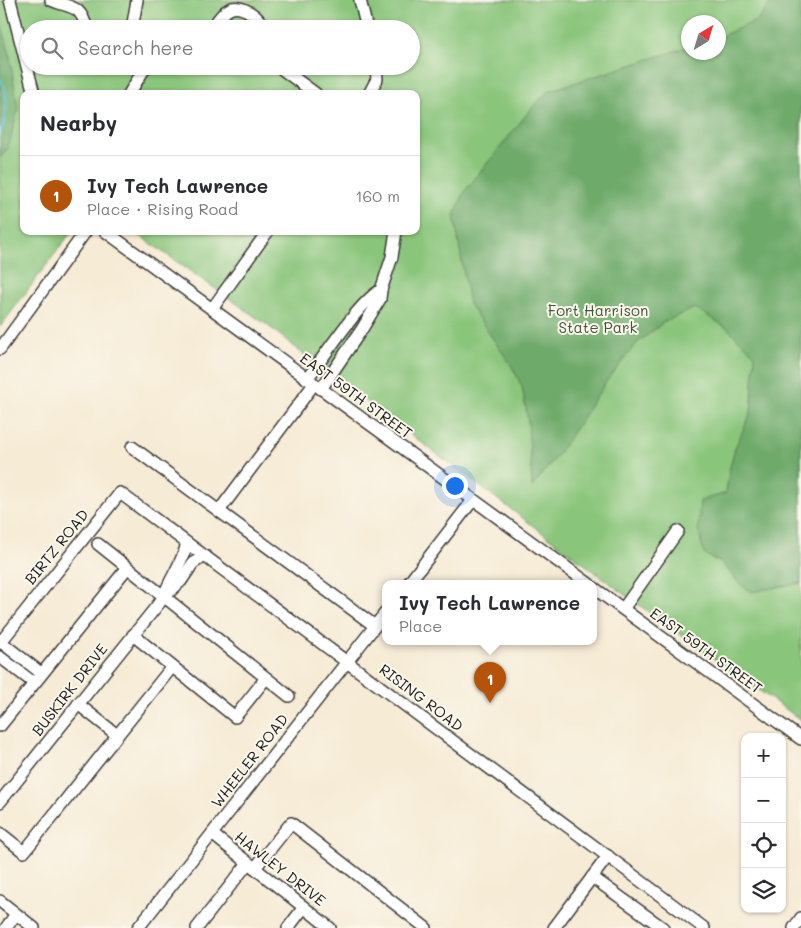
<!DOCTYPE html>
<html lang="en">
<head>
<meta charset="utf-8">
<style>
  body { margin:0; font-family:Mali,sans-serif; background:#f7f7f7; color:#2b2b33 }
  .controls { position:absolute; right:15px; bottom:15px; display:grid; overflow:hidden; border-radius:10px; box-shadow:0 1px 4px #0004 }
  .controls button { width:45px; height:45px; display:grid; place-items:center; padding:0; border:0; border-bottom:1px solid #e1e1e2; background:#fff; color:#2b2b33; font:25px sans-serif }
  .compass { position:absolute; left:681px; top:15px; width:45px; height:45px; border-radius:50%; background:#fff; box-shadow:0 1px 4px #0004; rotate:38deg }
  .you { position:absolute; left:454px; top:485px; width:18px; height:18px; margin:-12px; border:4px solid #fff; border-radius:50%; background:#1a73e8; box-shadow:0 0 0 8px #1a73e833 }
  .badge { display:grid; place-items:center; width:32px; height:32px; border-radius:50%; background:#b45309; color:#fff; font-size:16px; font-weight:700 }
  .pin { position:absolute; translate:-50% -41px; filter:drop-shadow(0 1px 2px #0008) }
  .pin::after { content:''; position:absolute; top:26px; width:18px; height:15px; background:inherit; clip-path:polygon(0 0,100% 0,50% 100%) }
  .popup { position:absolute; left:382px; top:580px; width:215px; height:65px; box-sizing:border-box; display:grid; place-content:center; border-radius:10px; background:#fff; filter:drop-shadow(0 1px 4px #0005); font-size:16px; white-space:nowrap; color:#7c7c81 }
  .popup b { font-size:19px; color:#2b2b33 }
  .popup::after { content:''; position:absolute; left:50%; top:100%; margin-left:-10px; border:10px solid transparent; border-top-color:#fff }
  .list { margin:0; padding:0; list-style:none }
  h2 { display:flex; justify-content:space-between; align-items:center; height:65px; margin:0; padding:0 20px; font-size:21px }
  h2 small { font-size:16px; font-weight:400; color:#7c7c81 }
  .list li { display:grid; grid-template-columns:32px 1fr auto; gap:15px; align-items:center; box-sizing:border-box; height:80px; padding:0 20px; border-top:1px solid #e1e1e2 }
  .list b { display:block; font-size:19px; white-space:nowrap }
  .list p { margin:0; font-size:16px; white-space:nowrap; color:#7c7c81 }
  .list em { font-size:16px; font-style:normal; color:#7c7c81 }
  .icon { flex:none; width:28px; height:28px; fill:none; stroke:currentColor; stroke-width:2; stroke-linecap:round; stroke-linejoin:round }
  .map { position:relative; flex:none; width:801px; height:928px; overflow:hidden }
  .search { position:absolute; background:#fff; box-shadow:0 1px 4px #0004; left:20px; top:20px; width:400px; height:55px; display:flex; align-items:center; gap:12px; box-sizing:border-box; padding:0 18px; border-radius:28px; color:#7c7c81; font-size:19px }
  .panel { position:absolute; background:#fff; box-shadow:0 1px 4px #0004; left:20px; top:90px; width:400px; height:145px; border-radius:10px }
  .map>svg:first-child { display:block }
  .green { fill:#89c57a; stroke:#52704b; fill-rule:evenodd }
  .forest { fill:#6eaa6a; stroke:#456343 }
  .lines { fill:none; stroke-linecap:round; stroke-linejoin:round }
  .stream { stroke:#54bdd1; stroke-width:2.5 }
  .minor-casing { stroke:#3d3b38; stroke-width:14 }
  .minor { stroke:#fff; stroke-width:11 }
  .labels { text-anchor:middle; stroke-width:4; stroke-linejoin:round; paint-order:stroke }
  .park-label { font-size:15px; fill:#42573d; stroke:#fbf7ec }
  .street-label { font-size:15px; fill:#1c1c1c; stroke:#fbf7ec }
</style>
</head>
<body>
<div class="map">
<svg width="801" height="928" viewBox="0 0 801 928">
  <rect width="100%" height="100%" fill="#fbf7ec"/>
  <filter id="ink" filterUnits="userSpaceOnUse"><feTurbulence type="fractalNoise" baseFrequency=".02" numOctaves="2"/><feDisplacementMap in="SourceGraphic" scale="10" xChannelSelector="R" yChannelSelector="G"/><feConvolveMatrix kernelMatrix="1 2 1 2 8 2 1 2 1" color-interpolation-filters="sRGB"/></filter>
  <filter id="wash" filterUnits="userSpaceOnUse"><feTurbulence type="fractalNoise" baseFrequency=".0096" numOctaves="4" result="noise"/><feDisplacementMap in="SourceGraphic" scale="20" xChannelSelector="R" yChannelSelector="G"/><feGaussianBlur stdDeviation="1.12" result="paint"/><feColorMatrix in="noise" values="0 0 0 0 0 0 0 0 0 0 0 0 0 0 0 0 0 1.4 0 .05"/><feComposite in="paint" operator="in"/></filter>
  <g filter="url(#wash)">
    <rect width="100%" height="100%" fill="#f6ebd5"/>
    <path class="green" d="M0,0H801V720L639,605L306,356L267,325L133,231H416V94H24V231H72L0,327ZM688,22H718V52H688ZM29,29H411V66H29Z"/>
    <g class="forest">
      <path d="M773,0H801V583L751,592L739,583L723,564L704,554L698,528L700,501L726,493L729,471L735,448L751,413L755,355L727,328L695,308L664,322L636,344L606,382L559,453L532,487L528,422L522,386L511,365L469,304L454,215L465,191L531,109L548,91L688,47V52H718L719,37L758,20Z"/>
      <path d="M0,19L9,51L18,110L8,148L0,158Z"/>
    </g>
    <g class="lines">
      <path class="stream" d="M0,79C10,95 6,118 0,134"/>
    </g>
  </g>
  <g filter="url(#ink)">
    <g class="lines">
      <g class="minor-casing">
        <g id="minor">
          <path d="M10,0L34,94"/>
          <path d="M51,0C71,9 80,3 87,29"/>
          <path d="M360,0L367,29"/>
          <path d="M132,29L137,0"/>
          <path d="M211,29C224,12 230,0 251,13C258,18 261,21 262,29"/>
          <path d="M97,66H120"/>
          <path d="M278,66L316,94"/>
          <path d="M129,94L146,66"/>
          <path d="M369,94L377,79L376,66"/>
          <path d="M105,231L589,584"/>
          <path d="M212,309L268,231"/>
          <path d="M0,349L86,231"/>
          <path d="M307,379C324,357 359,302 381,290"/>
          <path d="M321,389L362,329L380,299L381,290L392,257L396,231"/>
          <path d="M132,447L375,626"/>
          <path d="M219,511L314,384"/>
          <path d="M98,544L289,696"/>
          <path d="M408,584L473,500"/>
          <path d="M594,588L801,739"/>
          <path d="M165,593C172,576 183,561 187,543"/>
          <path d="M623,609L678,531"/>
          <path d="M133,635L235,717L266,678"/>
          <path d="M1,642L41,673"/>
          <path d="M0,643L120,493L704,928"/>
          <path d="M0,657L34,683"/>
          <path d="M78,704L117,735"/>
          <path d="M0,726L127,568"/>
          <path d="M0,802L164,597L181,581L193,563L205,556"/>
          <path d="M0,833L24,852L172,667"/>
          <path d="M212,834L330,928"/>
          <path d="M255,868L291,823L426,928"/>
          <path d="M592,877L663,928"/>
          <path d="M0,901L34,928"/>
          <path d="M6,928L16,914"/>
          <path d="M138,928L386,612"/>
          <path d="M197,928L248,863"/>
          <path d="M288,928L304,907"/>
          <path d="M554,928L608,856"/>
          <path d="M794,928L801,918"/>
        </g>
      </g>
      <use href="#minor" class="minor"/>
    </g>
  </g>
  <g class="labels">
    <g class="park-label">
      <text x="598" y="316">Fort Harrison<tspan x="598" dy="17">State Park</tspan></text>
    </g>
    <g class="street-label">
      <text transform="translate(356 396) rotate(36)" y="5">EAST 59TH STREET</text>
      <text transform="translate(57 547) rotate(-51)" y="5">BIRTZ ROAD</text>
      <text transform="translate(706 651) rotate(36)" y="5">EAST 59TH STREET</text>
      <text transform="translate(70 690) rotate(-52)" y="5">BUSKIRK DRIVE</text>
      <text transform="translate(421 698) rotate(37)" y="5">RISING ROAD</text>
      <text transform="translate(250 761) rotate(-52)" y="5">WHEELER ROAD</text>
      <text transform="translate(280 869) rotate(38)" y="5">HAWLEY DRIVE</text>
    </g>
  </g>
</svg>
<div class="controls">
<button>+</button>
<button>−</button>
<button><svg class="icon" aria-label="locate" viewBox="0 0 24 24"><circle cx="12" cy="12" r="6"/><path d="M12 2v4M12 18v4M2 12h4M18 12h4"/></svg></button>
<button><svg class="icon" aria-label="layers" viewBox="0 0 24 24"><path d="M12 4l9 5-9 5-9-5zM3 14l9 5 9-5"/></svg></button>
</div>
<svg class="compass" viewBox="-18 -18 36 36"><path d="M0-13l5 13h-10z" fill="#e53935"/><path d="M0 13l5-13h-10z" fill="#7c7c81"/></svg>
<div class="you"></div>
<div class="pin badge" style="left:490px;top:703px">1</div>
<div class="popup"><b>Ivy Tech Lawrence</b>Place</div>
<div class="search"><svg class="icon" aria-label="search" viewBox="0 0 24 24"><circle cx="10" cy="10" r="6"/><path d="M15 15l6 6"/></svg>Search here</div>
<section class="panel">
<h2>Nearby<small></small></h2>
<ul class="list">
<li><span class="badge">1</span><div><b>Ivy Tech Lawrence</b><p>Place · Rising Road</p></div><em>160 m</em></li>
</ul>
</section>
</div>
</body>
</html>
